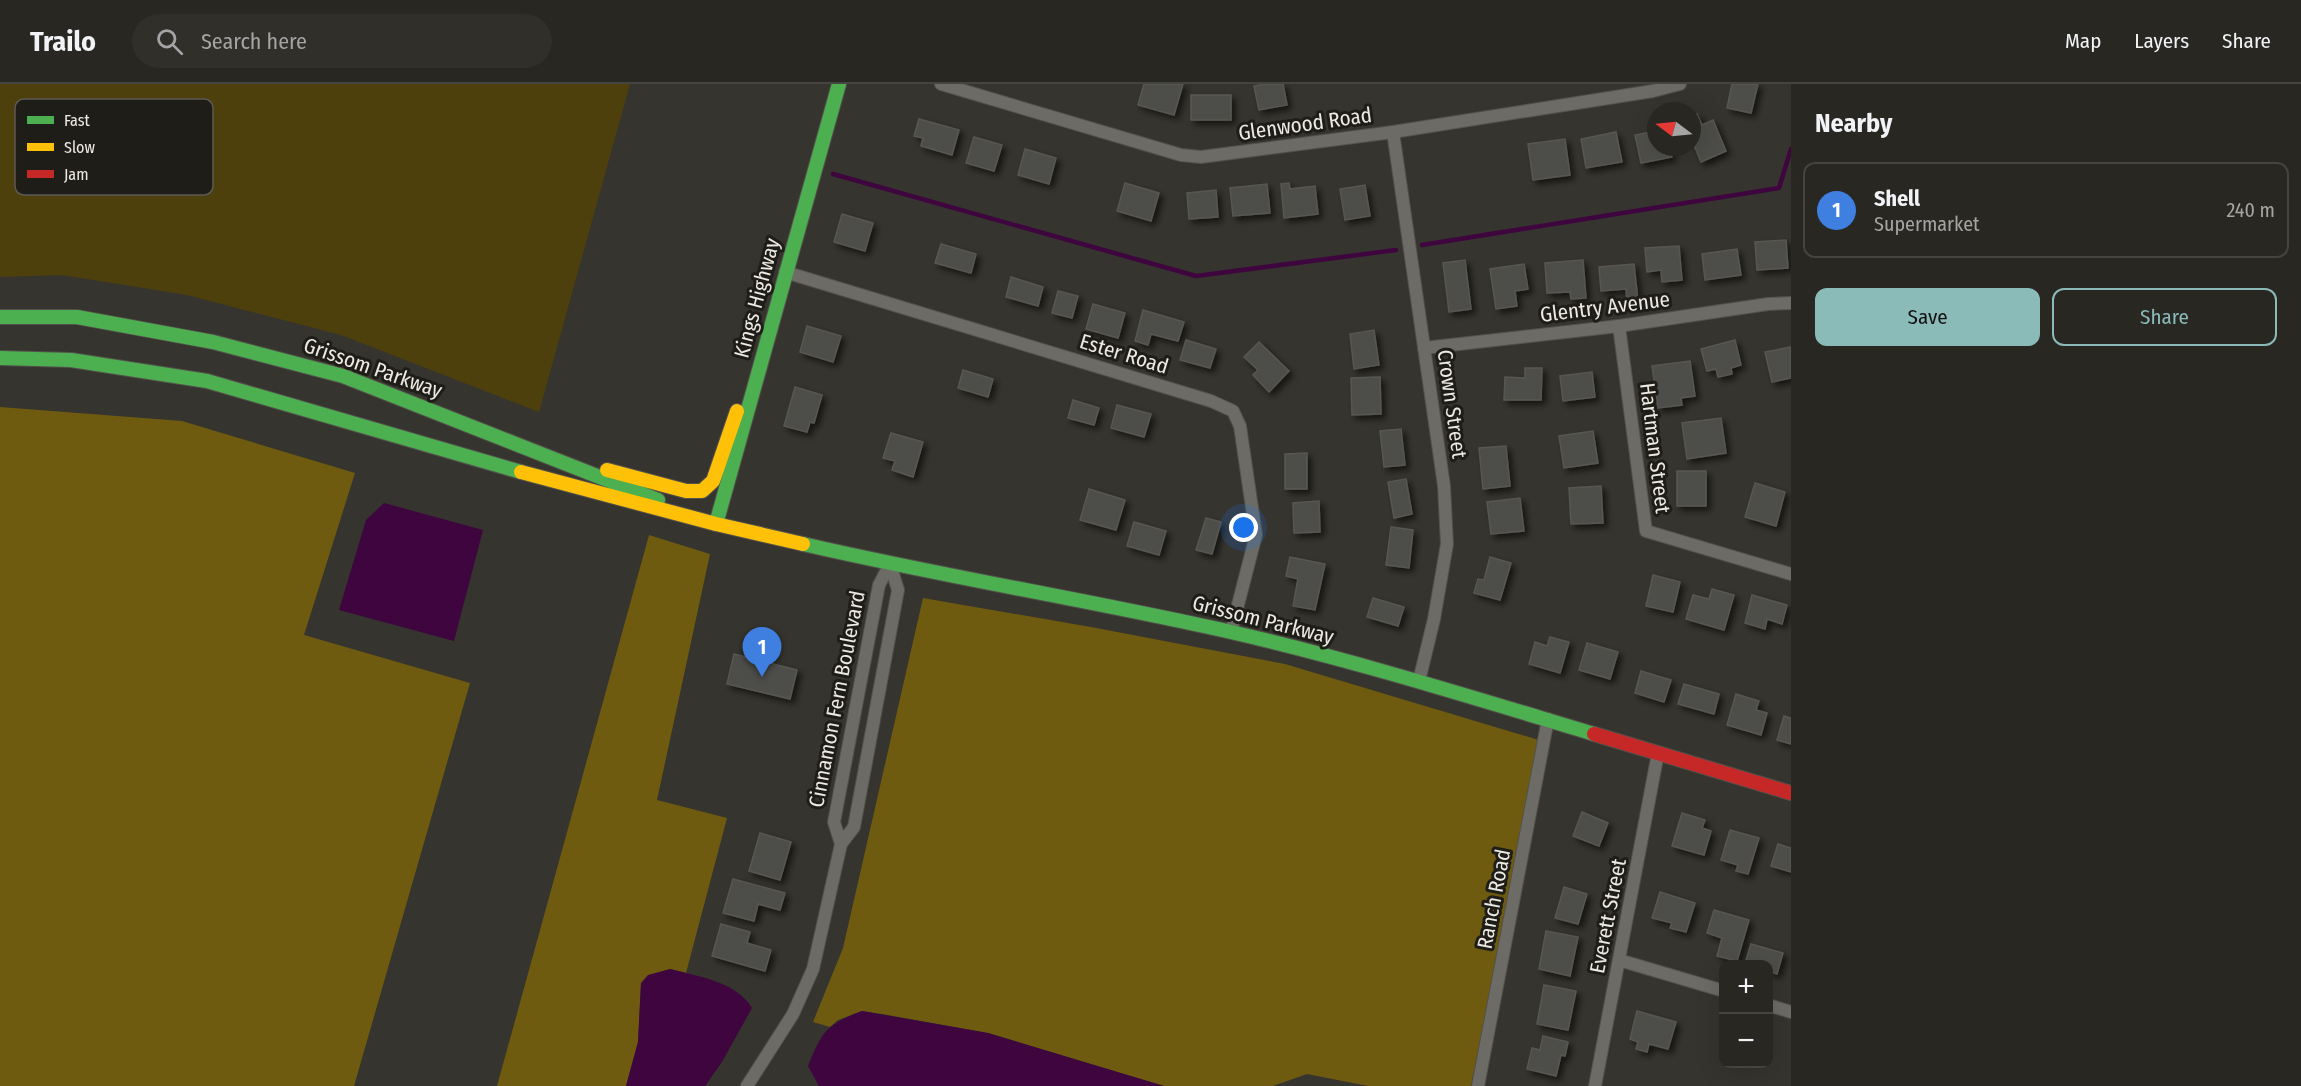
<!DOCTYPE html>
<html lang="en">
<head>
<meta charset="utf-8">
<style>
  body { margin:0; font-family:"Fira Sans Condensed",sans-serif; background:#302f2a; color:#f1f3f6 }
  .controls { position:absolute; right:18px; bottom:18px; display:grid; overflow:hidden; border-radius:12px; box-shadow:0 6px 24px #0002 }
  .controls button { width:54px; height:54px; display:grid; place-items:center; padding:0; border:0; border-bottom:2px solid #444440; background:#282722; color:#f1f3f6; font:30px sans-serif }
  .compass { position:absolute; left:1647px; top:18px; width:54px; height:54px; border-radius:50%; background:#282722; box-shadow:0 6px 24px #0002; rotate:286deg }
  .you { position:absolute; left:1244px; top:444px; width:21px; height:21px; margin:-15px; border:4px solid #fff; border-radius:50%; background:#1a73e8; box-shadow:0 0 0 9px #1a73e833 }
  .badge { display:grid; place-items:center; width:39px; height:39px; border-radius:50%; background:#8bbbb9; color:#fff; font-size:20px; font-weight:700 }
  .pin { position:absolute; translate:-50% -50px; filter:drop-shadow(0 2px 3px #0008) }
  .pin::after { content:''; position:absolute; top:32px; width:21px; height:18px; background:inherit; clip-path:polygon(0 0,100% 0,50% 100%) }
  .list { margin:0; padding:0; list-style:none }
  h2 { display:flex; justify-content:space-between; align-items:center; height:78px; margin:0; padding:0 24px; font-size:26px }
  h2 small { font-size:20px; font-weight:400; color:#a5a5a5 }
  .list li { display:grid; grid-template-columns:39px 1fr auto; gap:18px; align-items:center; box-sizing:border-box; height:96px; margin:0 12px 12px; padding:0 12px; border:2px solid #444440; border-radius:12px }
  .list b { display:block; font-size:22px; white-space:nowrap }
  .list p { margin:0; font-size:20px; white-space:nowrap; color:#a5a5a5 }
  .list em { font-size:20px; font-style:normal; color:#a5a5a5 }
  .actions { display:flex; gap:12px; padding:18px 24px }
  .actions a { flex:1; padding:14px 0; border:2px solid #8bbbb9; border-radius:12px; text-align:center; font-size:21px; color:#8bbbb9 }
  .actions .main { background:#8bbbb9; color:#111 }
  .icon { flex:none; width:33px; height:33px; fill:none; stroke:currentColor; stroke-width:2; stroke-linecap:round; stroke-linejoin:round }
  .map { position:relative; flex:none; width:1791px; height:1002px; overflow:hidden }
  header { display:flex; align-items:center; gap:36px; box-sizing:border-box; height:84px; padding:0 30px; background:#282722; border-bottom:2px solid #444440 }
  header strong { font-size:28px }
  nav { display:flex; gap:33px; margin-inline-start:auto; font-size:21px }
  .search { width:420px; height:54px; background:#302f2a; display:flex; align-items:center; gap:15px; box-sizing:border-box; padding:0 21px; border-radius:33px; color:#a5a5a5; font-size:22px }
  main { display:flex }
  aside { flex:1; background:#282722 }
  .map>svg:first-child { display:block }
  .green { fill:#4d400d }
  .forest { fill:#6e5b10 }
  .water { fill:#3e053f }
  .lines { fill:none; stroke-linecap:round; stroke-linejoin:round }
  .stream { stroke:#3e053f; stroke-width:4.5 }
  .building { fill:#4e4d48; stroke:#595752; stroke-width:1.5; filter:url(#shadow) }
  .street-casing { stroke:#53514b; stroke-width:14 }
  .fast-casing { stroke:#53514b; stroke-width:16 }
  .slow-casing { stroke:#53514b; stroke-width:16 }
  .jam-casing { stroke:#53514b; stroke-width:16 }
  .street { stroke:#6d6b66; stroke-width:12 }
  .fast { stroke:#4caf50; stroke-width:14 }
  .slow { stroke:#ffc107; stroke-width:14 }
  .jam { stroke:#c62828; stroke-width:14 }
  .labels { text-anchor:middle; stroke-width:6; stroke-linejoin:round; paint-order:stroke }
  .street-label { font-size:21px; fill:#eceae2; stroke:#1f1d18 }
  .key { fill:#1f1d18; stroke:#5c5a55; stroke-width:1.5 }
  .key-label { font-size:16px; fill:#eceae2 }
</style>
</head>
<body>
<header>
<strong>Trailo</strong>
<div class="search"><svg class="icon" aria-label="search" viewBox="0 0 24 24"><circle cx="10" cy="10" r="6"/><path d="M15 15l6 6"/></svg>Search here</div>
<nav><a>Map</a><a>Layers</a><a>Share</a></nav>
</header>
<main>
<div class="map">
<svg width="1791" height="1002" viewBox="0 0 1791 1002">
  <defs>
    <filter id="shadow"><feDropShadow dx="4" dy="4" stdDeviation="3" flood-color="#0009"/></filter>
  </defs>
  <rect width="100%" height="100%" fill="#36342e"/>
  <path class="green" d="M0,0H630L539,328L341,251L187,211L62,191L0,193Z"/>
  <g class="forest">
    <path d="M0,323L182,337L355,389L304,551L470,599L354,1002H0Z"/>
    <path d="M649,451L710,470L657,716L727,734L686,889L670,885L641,899L638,958L626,1002H497Z"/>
    <path d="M923,514L1091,543L1285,580L1542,657L1471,1002H1368L1307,990L1273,1002H1164L988,949L882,930L862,927L838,936L830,943L813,938L843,864Z"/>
  </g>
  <g class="water">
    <path d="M384,419L483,446L454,557L339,526L366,436Z"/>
    <path d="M670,885C697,892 737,898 752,924L722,978L705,1002H626L638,958L641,899L648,891Z"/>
    <path d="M862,927L988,949L1164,1002H819L808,982C822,947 826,941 862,927Z"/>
  </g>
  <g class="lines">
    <g class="stream">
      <path d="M833,90L1196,192L1396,166"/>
      <path d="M1422,161L1779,104L1791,65"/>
    </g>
  </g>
  <g class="building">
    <path d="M1144,0H1183L1174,31L1138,21Z"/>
    <path d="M1265,0H1283L1287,21L1259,26L1254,2Z"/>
    <path d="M1732,0H1758L1751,29L1727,24Z"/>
    <rect x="1191" y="11" width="40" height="25"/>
    <path d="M1697,30L1702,41L1713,36L1726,67L1701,78L1692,56V33Z"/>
    <path d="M919,35L959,46L952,71L921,62L923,54L914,52Z"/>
    <path d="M1656,47V63H1670L1672,73L1641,79L1635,51Z"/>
    <path d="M1616,48L1622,78L1586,84L1581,55Z"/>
    <path d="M974,53L1002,61L994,87L966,79Z"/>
    <path d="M1565,55L1570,91L1533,96L1528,60Z"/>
    <path d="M1025,65L1056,74L1049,100L1018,91Z"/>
    <path d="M1125,99L1159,109L1151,137L1117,127Z"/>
    <path d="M1289,99L1290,105L1315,102L1318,130L1284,134L1281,100Z"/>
    <path d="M1267,100L1270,129L1233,132L1230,104Z"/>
    <path d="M1365,101L1370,132L1345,136L1340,105Z"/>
    <path d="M1216,106L1218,133L1189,135L1187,109Z"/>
    <path d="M842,130L873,139L865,167L834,158Z"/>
    <path d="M1786,156L1788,184L1757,186L1755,158Z"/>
    <path d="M941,160L976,170L971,189L935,179Z"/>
    <path d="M1679,162L1682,196L1662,198L1661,186L1647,188L1645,164Z"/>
    <path d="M1737,165L1741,191L1705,196L1702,170Z"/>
    <path d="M1465,176L1471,225L1449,228L1443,179Z"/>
    <path d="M1583,176L1586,214L1571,215L1570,208L1547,209L1545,179Z"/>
    <path d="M1524,180L1528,205L1515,207L1517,222L1496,225L1490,185Z"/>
    <path d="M1634,180L1638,217L1627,218L1626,205L1601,207L1599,183Z"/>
    <path d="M1011,193L1043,203L1038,222L1006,213Z"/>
    <path d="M1058,207L1078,212L1072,234L1052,229Z"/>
    <path d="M1093,220L1125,229L1118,254L1086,245Z"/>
    <path d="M1143,226L1184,238L1178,257L1151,250L1148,261L1135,257Z"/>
    <path d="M807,242L841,252L833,278L800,268Z"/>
    <path d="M1374,246L1379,281L1354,285L1350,250Z"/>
    <path d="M1186,256L1216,265L1210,284L1180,276Z"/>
    <path d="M1735,256L1741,281L1731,284L1732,290L1718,293L1716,285L1707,287L1701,265Z"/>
    <path d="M1259,258L1289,287L1269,308L1253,291L1258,286L1244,273Z"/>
    <path d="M1791,263V294L1772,298L1765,268Z"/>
    <path d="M1690,277L1695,312L1681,314L1682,321L1658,324L1652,282Z"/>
    <path d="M1525,284H1542L1541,316H1504L1505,293L1525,294Z"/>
    <path d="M963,286L993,295L988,313L958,304Z"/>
    <path d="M1592,288L1595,313L1563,317L1560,292Z"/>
    <path d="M1380,293L1381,330L1352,331L1351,294Z"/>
    <path d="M795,303L822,311L814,339L810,338L807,348L784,342Z"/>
    <path d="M1073,316L1099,324L1094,341L1068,334Z"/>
    <path d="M1117,321L1151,330L1144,353L1111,344Z"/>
    <path d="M1721,334L1726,369L1687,375L1682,339Z"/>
    <path d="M1401,345L1405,381L1384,383L1380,347Z"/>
    <path d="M1593,347L1598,379L1564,384L1559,352Z"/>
    <path d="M891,349L923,358L913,393L892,386L895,377L883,374Z"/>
    <path d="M1506,362L1510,402L1483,405L1479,364Z"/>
    <path d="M1307,369V405H1285V370Z"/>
    <rect x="1677" y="387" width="29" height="35"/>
    <path d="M1406,395L1412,430L1394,434L1388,398Z"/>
    <path d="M1755,399L1785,408L1776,442L1745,433Z"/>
    <path d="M1601,402L1603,439L1571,440L1569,404Z"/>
    <path d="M1089,405L1125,416L1116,446L1080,436Z"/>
    <path d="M1520,414L1524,447L1491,450L1487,418Z"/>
    <path d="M1319,417L1320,448L1294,449L1293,419Z"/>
    <path d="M1206,434L1221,438L1212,470L1196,466Z"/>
    <path d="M1134,438L1166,447L1159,471L1127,462Z"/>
    <path d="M1391,443L1413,446L1409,484L1386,481Z"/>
    <path d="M1290,473L1325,480L1315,526L1293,522L1298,495L1286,492Z"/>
    <path d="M1490,473L1511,479L1500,516L1474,509L1478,495L1484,496Z"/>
    <path d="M1653,491L1680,498L1673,528L1646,522Z"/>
    <path d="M1712,505L1734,511L1724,546L1686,535L1693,511L1709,515Z"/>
    <path d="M1752,511L1787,521L1782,540L1767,535L1765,545L1745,539Z"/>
    <path d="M1373,514L1404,523L1398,542L1367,533Z"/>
    <path d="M1550,553L1569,558L1560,589L1529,580L1535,558L1547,562Z"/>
    <path d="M1587,559L1618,568L1610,595L1579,586Z"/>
    <path d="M734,570L797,586L790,615L727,600Z"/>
    <path d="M1641,587L1671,596L1664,618L1635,609Z"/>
    <path d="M1684,600L1719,610L1714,630L1678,620Z"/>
    <path d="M1736,610L1759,617L1756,626L1767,629L1761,651L1727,641Z"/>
    <path d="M1784,632L1791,634V660L1777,656Z"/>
    <path d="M1582,728L1608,739L1599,762L1573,752Z"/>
    <path d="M1682,729L1705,736L1702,744L1711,747L1704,771L1672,762Z"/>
    <path d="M1730,746L1759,754L1748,790L1736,787L1738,781L1721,776Z"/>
    <path d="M760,749L791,758L780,796L749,787Z"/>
    <path d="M1778,760L1791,764V788L1771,782Z"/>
    <path d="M733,795L785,809L780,826L758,820L754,837L723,829Z"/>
    <path d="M1564,803L1587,810L1578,840L1555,834Z"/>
    <path d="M1660,808L1695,819L1686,848L1670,844L1672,839L1652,834Z"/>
    <path d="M1714,826L1749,836L1737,877L1717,872L1722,854L1707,849Z"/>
    <path d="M721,840L750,848L747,859L771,866L765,887L712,872Z"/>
    <path d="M1546,847L1578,853L1570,892L1539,885Z"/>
    <path d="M1751,860L1783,869L1777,890L1768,887V880H1745Z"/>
    <path d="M1544,901L1576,907L1568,946L1537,940Z"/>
    <path d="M1637,927L1676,938L1668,965L1649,960L1647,968L1636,965L1638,958L1630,955Z"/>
    <path d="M1543,952L1568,958L1565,972L1561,971L1556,992L1527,985L1532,964L1540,966Z"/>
  </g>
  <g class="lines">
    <g class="street-casing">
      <g id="street">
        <path d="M941,0L1181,71L1201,73L1393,48L1653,7L1680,0"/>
        <path d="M1393,48L1444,402L1447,460L1434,535L1419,597"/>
        <path d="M785,188L1211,317L1233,327L1240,342L1256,451L1231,548"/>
        <path d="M1619,242L1646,447L1791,490"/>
        <path d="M1424,264L1619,242L1768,220L1791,219"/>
        <path d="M841,760L834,738L879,501L890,480"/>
        <path d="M1619,876L1724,907"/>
        <path d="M1768,921L1791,928"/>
        <path d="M747,1002L793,930L813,885L841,760L854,743L898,506L890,480"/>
        <path d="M1478,1002L1548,635"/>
        <path d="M1595,1002L1658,669"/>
      </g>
    </g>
    <g class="fast-casing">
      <g id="fast">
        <path d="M0,233H77L213,258L343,292L658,416"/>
        <path d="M0,274L71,276L207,297L521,388"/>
        <path d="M716,440L839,0"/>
        <path d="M803,460C945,493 1089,516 1231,548C1353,576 1474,614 1594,650"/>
      </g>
    </g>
    <g class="slow-casing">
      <g id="slow">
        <path d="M607,386L686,407H702L713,397L737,327"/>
        <path d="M521,388L716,440L803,460"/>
      </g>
    </g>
    <g class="jam-casing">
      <path id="jam" d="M1594,650L1791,709"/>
    </g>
    <use href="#street" class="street"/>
    <use href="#fast" class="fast"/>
    <use href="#slow" class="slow"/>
    <use href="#jam" class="jam"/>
  </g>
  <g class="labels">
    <g class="street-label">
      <text transform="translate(1305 40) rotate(-8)" y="7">Glenwood Road</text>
      <text transform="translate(757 214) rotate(-75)" y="7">Kings Highway</text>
      <text transform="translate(1605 223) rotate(-7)" y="7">Glentry Avenue</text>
      <text transform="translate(1124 270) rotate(17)" y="7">Ester Road</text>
      <text transform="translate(373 284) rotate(19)" y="7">Grissom Parkway</text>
      <text transform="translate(1452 320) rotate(82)" y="7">Crown Street</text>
      <text transform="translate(1655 364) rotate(83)" y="7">Hartman Street</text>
      <text transform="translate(1263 536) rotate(14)" y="7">Grissom Parkway</text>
      <text transform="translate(837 615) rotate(-79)" y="7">Cinnamon Fern Boulevard</text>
      <text transform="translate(1494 815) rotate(-79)" y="7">Ranch Road</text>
      <text transform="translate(1608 832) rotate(-79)" y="7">Everett Street</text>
    </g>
  </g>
  <rect x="15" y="15" width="198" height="96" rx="9" class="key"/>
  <rect x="27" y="32" width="27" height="8" fill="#4caf50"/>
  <rect x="27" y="59" width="27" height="8" fill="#ffc107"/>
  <rect x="27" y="86" width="27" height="8" fill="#c62828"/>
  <g class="key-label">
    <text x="64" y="42">Fast</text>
    <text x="64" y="69">Slow</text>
    <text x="64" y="96">Jam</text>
  </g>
</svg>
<div class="controls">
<button>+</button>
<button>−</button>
</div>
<svg class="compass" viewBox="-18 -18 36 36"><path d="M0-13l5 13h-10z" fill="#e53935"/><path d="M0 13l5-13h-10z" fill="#a5a5a5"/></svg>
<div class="you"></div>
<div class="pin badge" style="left:762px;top:593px;background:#3f7fe0">1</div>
</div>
<aside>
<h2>Nearby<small></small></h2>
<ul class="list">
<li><span class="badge" style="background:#3f7fe0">1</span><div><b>Shell</b><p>Supermarket</p></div><em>240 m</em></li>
</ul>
<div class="actions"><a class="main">Save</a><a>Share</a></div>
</aside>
</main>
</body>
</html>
